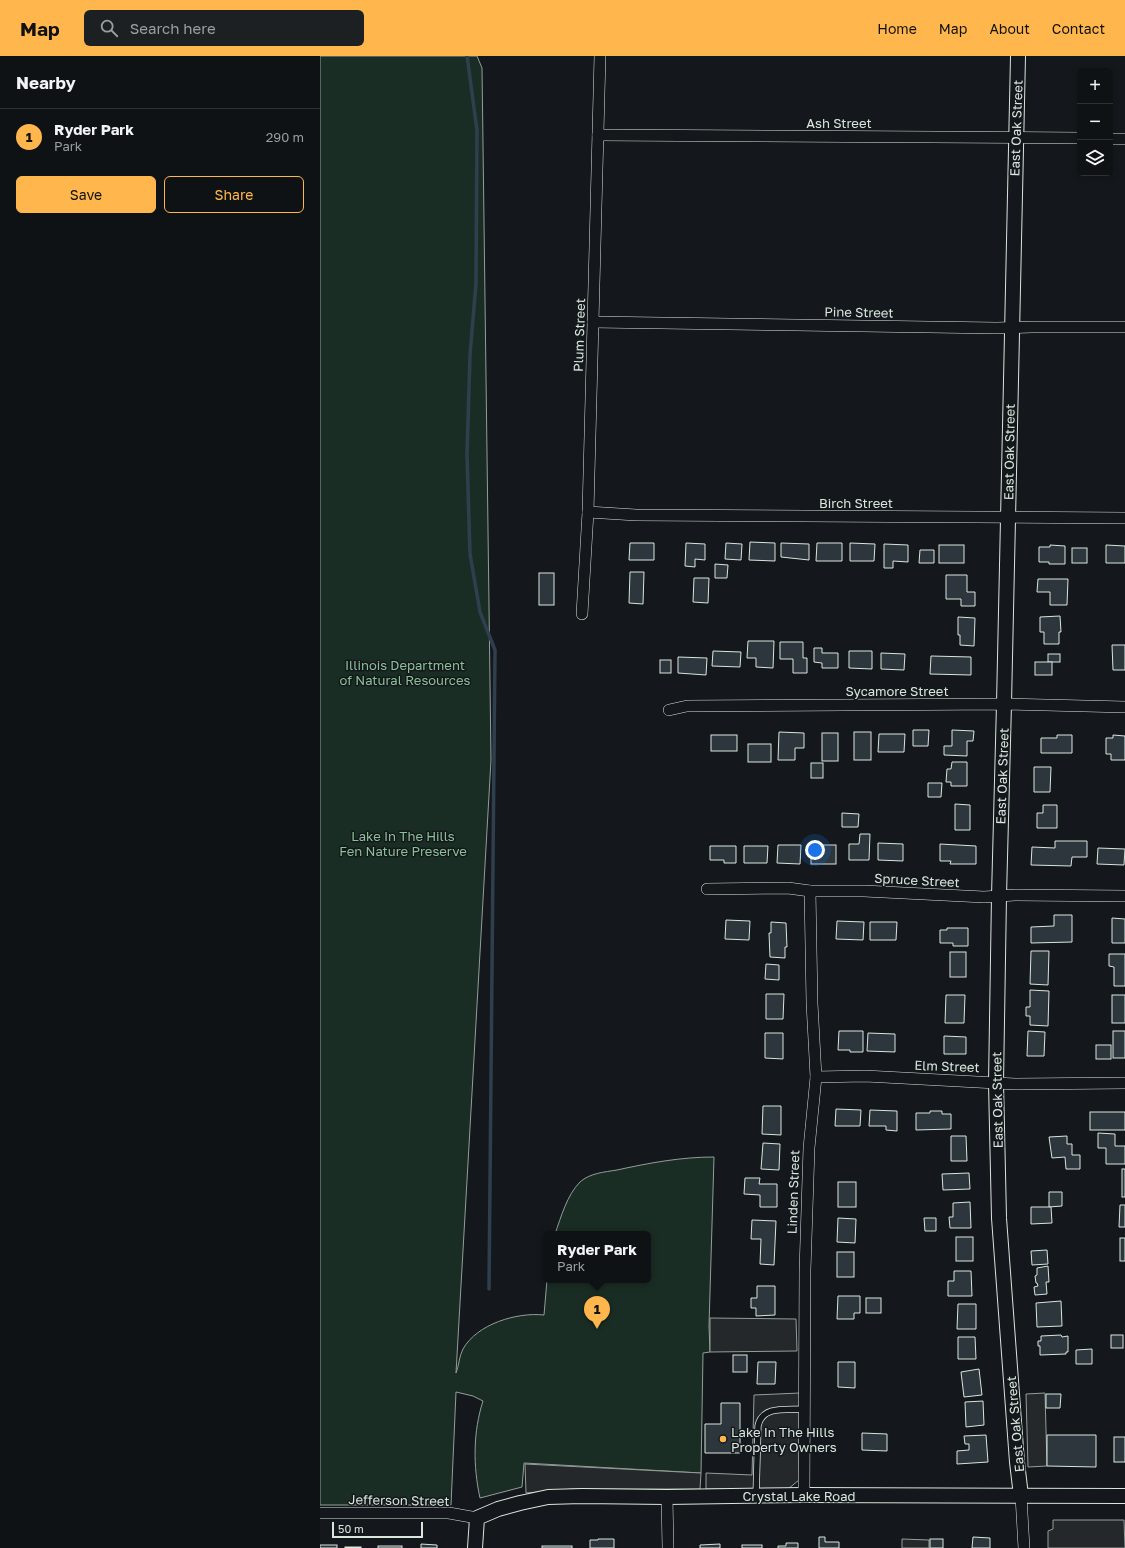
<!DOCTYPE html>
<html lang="en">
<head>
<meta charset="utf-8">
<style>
  body { margin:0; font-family:"Golos Text",sans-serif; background:#1d2022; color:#f1f3f6 }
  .controls { position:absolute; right:12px; top:12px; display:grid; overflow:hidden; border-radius:6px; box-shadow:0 2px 6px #0003 }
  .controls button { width:36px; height:36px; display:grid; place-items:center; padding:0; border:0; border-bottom:1px solid #2f3234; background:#0f1215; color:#f1f3f6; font:20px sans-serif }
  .scale { position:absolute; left:12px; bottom:10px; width:91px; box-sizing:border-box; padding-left:4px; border:2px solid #d8e6dc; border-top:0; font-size:11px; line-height:14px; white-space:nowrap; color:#d8e6dc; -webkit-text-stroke:3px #14181c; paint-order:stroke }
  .you { position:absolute; left:495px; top:794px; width:14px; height:14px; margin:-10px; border:3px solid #fff; border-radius:50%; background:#1a73e8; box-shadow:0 0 0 6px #1a73e833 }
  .badge { display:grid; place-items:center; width:26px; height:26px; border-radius:50%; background:#ffb74d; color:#111; font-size:13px; font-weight:700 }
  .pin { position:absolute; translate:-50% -33px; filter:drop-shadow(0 1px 2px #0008) }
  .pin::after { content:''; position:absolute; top:21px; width:14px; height:12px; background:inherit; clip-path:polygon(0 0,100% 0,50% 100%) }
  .popup { position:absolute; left:223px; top:1175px; width:108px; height:52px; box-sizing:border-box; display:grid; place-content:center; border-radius:6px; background:#0f1215; filter:drop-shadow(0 1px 3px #0005); font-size:13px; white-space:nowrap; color:#9b9ea0 }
  .popup b { font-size:15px; color:#f1f3f6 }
  .popup::after { content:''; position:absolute; left:50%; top:100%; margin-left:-8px; border:8px solid transparent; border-top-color:#0f1215 }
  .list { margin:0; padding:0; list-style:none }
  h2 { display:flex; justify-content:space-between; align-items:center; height:52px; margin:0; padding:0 16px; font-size:17px }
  h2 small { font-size:13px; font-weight:400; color:#9b9ea0 }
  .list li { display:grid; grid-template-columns:26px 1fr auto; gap:12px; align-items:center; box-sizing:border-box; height:56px; padding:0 16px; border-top:1px solid #2f3234 }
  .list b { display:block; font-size:15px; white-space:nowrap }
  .list p { margin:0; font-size:13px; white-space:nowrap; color:#9b9ea0 }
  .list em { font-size:13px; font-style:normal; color:#9b9ea0 }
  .actions { display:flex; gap:8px; padding:12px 16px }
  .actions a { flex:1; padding:9px 0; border:1px solid #ffb74d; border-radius:6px; text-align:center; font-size:14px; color:#ffb74d }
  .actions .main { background:#ffb74d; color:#111 }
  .icon { flex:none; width:22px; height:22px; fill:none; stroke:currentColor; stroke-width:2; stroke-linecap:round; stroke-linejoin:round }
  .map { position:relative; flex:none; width:805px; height:1492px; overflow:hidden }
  header { display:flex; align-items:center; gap:24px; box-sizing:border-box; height:56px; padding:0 20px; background:#ffb74d; color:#111 }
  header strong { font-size:19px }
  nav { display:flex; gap:22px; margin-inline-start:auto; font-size:14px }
  .search { width:280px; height:36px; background:#1d2022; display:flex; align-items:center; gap:10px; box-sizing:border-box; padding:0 14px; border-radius:6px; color:#9b9ea0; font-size:15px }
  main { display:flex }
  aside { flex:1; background:#0f1215 }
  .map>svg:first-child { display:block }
  .green { fill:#1a2d24; stroke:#939e99 }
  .parking { fill:#24282b; stroke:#939e99 }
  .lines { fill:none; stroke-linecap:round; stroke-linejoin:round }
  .stream { stroke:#2f3f4d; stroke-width:3.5 }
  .building { fill:#2c363c; stroke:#d8e6dc }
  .service-casing { stroke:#d8e6dc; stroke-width:7 }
  .minor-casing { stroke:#d8e6dc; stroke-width:12 }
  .tertiary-casing { stroke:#d8e6dc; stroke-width:16 }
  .service { stroke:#14181c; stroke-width:5.5 }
  .minor { stroke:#14181c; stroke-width:11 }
  .tertiary { stroke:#14181c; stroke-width:14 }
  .poi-dot { fill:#ffb74d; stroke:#14181c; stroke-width:1.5 }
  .labels { text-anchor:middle; stroke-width:3; stroke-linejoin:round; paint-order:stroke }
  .street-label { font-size:13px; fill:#d8e6dc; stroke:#14181c }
  .park-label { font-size:13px; fill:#8ac095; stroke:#14181c }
  .poi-label { font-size:13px; fill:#d8e6dc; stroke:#14181c; text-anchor:start }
</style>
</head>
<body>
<header>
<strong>Map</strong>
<div class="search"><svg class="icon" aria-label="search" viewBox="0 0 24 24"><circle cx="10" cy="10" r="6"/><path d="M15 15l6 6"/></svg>Search here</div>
<nav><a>Home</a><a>Map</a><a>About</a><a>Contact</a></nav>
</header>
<main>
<aside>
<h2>Nearby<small></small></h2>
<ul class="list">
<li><span class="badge">1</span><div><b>Ryder Park</b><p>Park</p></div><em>290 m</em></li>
</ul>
<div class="actions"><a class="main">Save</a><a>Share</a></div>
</aside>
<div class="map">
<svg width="805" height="1492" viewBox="0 0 805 1492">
  <rect width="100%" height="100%" fill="#14181c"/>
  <path class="green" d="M0,0H157L162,12L171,704L136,1317C139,1310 139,1300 143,1293C157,1268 197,1256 224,1259L227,1224H328V1178H235C241,1161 247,1139 260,1126C270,1117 285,1116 297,1114C329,1107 361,1101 394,1101L389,1270L390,1296L383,1297L381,1417L204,1407L202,1431L160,1442C153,1410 153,1376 163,1345L153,1340L136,1336L131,1449H0Z"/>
  <g class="parking">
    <path d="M390,1262L476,1263L477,1295L390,1296Z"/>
    <path d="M480,1337L479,1424L468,1433H386V1417L432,1419L434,1339Z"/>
    <path d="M725,1337L727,1410L708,1411L706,1338Z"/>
    <path d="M205,1408L381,1417L380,1433H253L206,1437Z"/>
    <path d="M733,1464H804L805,1492H728V1475L733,1473Z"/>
    <path d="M582,1483L609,1484V1492H582Z"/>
  </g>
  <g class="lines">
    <path class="stream" d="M147,0L157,74L156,227L150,299L147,399L150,498L160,556L175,594L169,1233"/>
  </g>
  <g class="building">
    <path d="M430,486L455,487V505L429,504Z"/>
    <path d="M310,487H334V504H309Z"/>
    <path d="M366,487L385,488V504L375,503V511L365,510Z"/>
    <path d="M406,487L422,488L421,504L405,503Z"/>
    <path d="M461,487L489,488V504L461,501Z"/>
    <path d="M497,487H522V505H496Z"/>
    <path d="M530,487L555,488L554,505H530Z"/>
    <path d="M564,488L588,489V506L573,505V512H564Z"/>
    <rect x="619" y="489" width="25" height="18"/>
    <path d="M730,489L745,490V508H729V506H719V491H730Z"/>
    <path d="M786,489L805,490V507H786Z"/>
    <rect x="752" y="492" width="15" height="15"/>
    <path d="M600,494H614V507H599Z"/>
    <path d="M395,508L408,509L407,522H395Z"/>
    <path d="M310,516H324L323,548L309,547Z"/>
    <rect x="219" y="517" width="15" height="32"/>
    <path d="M626,519H647V536H655V550H641V543H626Z"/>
    <path d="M374,522H389L388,547L373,546Z"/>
    <path d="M718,523H748L747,549H730V536H717Z"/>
    <path d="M740,560L741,576H739V588H724V576H720V561Z"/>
    <path d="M638,561L655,562L654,590L640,589V579H638Z"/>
    <path d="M428,585H454L453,612L436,611V602H427Z"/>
    <path d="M460,586H483V602H487V617H473V603H460Z"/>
    <path d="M792,589H805V614H793Z"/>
    <path d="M494,592H502V597H518V612H502V607L494,606Z"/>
    <path d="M393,595L421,596L420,611L392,610Z"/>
    <path d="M529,595H552V613L529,612Z"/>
    <path d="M561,597L585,598L584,614L561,613Z"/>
    <rect x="728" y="598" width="12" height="8"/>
    <path d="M611,600L651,601V619L610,618Z"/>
    <path d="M358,601L387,602L386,619L358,617Z"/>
    <rect x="340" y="604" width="11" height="13"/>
    <rect x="715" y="606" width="17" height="13"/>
    <path d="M593,674H609L608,690H593Z"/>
    <path d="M632,674L654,675L653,685H647V700L624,699V690H632Z"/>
    <path d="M459,676L484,677V692H475V704H458Z"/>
    <rect x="534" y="676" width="17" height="28"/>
    <rect x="502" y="677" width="16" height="28"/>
    <path d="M559,678H585L584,696H558Z"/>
    <rect x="391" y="679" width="26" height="16"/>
    <path d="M737,679H752V697H721V682H737Z"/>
    <path d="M793,679L805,680V704H791V698H786V682H793Z"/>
    <rect x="428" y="688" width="23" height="18"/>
    <path d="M632,706H647V730H631V726H626L627,713H631Z"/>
    <rect x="491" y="707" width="12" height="15"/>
    <path d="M714,711H731L730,736H714Z"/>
    <path d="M608,727H622L621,741H608Z"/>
    <path d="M635,748L650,749V774H635Z"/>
    <path d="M723,749H737V772H717V757H723Z"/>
    <path d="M522,757L539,758L538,771H522Z"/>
    <path d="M540,778H550L549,804H529V788H539Z"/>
    <path d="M735,785H767V801H752L751,810L711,809L712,791L735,792Z"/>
    <path d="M558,787L583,788V805L558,804Z"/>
    <path d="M620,788L656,790V808H630L631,805H620Z"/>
    <path d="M458,789H481L480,808L457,807Z"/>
    <rect x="491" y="789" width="25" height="19"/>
    <path d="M390,790H416V807H404V804H390Z"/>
    <path d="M424,790H448L447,807H424Z"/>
    <path d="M778,792L805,793L804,809L777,808Z"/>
    <path d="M734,859H752V886L711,887V871L734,870Z"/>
    <path d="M792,862L805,863V887H792Z"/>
    <path d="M406,864L430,865L429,884L405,883Z"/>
    <path d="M517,865L544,866L543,884L516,883Z"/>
    <path d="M451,866L466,867L467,891H465V902L450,901L449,877H451Z"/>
    <path d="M550,866H577L576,884H550Z"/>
    <path d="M627,872H648V890H633V887H620V874H627Z"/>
    <path d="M711,895H729L728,929L710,928Z"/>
    <rect x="630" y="896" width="16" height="25"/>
    <path d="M789,898H805V930H794V911L789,910Z"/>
    <path d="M446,908L459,909V924L445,923Z"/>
    <path d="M710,934L729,935L728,970L710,969V960H706V951H710Z"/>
    <path d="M446,938H464L463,963H446Z"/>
    <path d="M626,939H645L644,967H625Z"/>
    <rect x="792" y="939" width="13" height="28"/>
    <path d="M519,975H543V996H530V994H518Z"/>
    <path d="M708,975L725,976L724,1000H707Z"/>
    <rect x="793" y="975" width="12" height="27"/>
    <path d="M445,977H463V1003L445,1002Z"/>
    <path d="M548,977L575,978V996L547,995Z"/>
    <path d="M624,980L646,981V998H624Z"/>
    <rect x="776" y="989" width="15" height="14"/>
    <path d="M443,1050H461V1079L442,1078Z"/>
    <path d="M516,1053L541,1054L540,1070H515Z"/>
    <path d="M550,1054L577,1055V1075L566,1074V1070H549Z"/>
    <path d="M610,1055H622V1058H631V1073L596,1074V1057H610Z"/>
    <rect x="770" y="1056" width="35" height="18"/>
    <path d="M778,1077L795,1078V1090H805V1108H786V1092H778Z"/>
    <path d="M631,1080H646L647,1105H631Z"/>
    <path d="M747,1080V1088H752V1099H760V1113H746L745,1101L732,1102L729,1081Z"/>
    <path d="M443,1087L460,1088L459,1114L441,1113Z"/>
    <rect x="802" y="1113" width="3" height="28"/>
    <path d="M649,1117L650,1133L623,1134L622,1118Z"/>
    <path d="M425,1122H440L439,1128H457V1151H440V1139L424,1138Z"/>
    <rect x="518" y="1126" width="18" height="25"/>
    <path d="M729,1136H742V1150L729,1151Z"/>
    <path d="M650,1146L651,1172H630L629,1161H633V1147Z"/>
    <path d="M800,1149H805V1171H799Z"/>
    <path d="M711,1151H731L732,1167L711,1168Z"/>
    <path d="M518,1162L536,1163L535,1187L517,1186Z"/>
    <path d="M604,1162H616V1175H605Z"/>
    <path d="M432,1164L456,1165L454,1209L440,1208L441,1183H431Z"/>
    <rect x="636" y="1181" width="17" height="24"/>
    <rect x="800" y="1182" width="5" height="23"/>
    <path d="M727,1194L728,1208L712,1209L711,1195Z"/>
    <rect x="517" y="1196" width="17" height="25"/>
    <path d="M728,1210L729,1226H726L727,1238L715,1239L714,1231L718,1230L717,1227H716L715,1220L717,1219V1212Z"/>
    <path d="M634,1215H651L652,1240H628V1225H634Z"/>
    <path d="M437,1230H455V1259L436,1260V1252H431V1242H437Z"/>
    <path d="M518,1240H540V1257H534V1263H517Z"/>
    <rect x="546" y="1242" width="15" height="15"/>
    <path d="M741,1245L742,1270L717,1271L716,1247Z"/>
    <path d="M638,1248H656V1273H637Z"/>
    <path d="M741,1279L742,1281L748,1280V1296H746V1298L720,1299V1290H718V1285H721V1280Z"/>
    <rect x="791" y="1279" width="12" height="13"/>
    <path d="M638,1281H655L656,1303H638Z"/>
    <path d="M772,1293V1308H756V1294Z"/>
    <rect x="413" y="1299" width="14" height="17"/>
    <path d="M438,1306H456L455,1328H437Z"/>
    <path d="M518,1306H535V1332L518,1331Z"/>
    <path d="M659,1313L662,1339L644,1341L641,1316Z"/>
    <path d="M726,1338H741L740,1352H726Z"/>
    <path d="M663,1345L664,1369L646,1371L645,1346Z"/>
    <path d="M401,1347H420V1397H385V1368H401Z"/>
    <path d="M542,1377L567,1378V1395L542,1394Z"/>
    <path d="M666,1379L668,1406L637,1408V1395L649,1394V1388H645L644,1380Z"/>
    <path d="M727,1379H776V1411L727,1410Z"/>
    <rect x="794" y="1381" width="11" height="25"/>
    <path d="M499,1481H505V1486H519V1492H499Z"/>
    <path d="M653,1481L670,1482V1492H652Z"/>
    <path d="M278,1483H294V1492H270V1484H278Z"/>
    <rect x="610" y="1483" width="13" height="9"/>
    <path d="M466,1487H478V1492H458V1490H466Z"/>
    <path d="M101,1488L117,1489V1492H101Z"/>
    <path d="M400,1488V1492H380V1489Z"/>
    <rect x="0" y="1489" width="17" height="3"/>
    <rect x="422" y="1489" width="20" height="3"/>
    <rect x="58" y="1490" width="24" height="2"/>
    <rect x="222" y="1490" width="30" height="2"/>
    <rect x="25" y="1491" width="16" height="1"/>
  </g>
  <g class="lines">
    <g class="service-casing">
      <path id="service" d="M436,1440L438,1370C442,1349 467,1354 485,1353"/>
    </g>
    <g class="minor-casing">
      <g id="minor">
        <path d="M278,79L760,82"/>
        <path d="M790,83H805"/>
        <path d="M273,266L676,272L712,271H805"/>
        <path d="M268,456L316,459L805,462"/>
        <path d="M262,558L268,456L280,0"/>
        <path d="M349,654L367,650L684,648L805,651"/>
        <path d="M387,833L468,832L490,835H544L664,841L695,839L805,840"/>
        <path d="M496,1021L545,1020L695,1028L805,1027"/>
        <path d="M484,1439L485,1214L489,1092L496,1021L492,947L490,835"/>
        <path d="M701,1440L704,1492"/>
        <path d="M347,1441L348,1492"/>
        <path d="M0,1457H129L157,1462"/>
      </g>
    </g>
    <g class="tertiary-casing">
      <g id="tertiary">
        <path d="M698,0L684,648L679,840L676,1027L679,1162L697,1406L701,1440"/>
        <path d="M155,1492L157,1462L178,1453L200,1447L228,1441L262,1440L347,1441L484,1439L805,1440"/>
      </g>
    </g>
    <use href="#service" class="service"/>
    <use href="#minor" class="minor"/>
    <use href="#tertiary" class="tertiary"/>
  </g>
  <circle class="poi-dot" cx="403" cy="1383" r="4"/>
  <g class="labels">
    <g class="street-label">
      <text x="519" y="72">Ash Street</text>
      <text transform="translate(696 72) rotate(-88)" y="5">East Oak Street</text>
      <text transform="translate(539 256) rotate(1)" y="5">Pine Street</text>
      <text transform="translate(259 279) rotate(-88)" y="5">Plum Street</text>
      <text transform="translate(689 396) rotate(-89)" y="5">East Oak Street</text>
      <text x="536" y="452">Birch Street</text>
      <text x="577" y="640">Sycamore Street</text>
      <text transform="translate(682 720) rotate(-88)" y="5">East Oak Street</text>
      <text transform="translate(597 824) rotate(3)" y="5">Spruce Street</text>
      <text transform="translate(627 1010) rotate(2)" y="5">Elm Street</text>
      <text transform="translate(677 1044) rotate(-91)" y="5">East Oak Street</text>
      <text transform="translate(473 1136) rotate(-88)" y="5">Linden Street</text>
      <text transform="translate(695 1368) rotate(-95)" y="5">East Oak Street</text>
      <text x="479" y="1445">Crystal Lake Road</text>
      <text transform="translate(79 1444) rotate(1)" y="5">Jefferson Street</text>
    </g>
    <g class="park-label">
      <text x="85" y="614">Illinois Department<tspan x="85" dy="15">of Natural Resources</tspan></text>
      <text x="83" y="785">Lake In The Hills<tspan x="83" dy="15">Fen Nature Preserve</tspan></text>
    </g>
    <g class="poi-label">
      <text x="411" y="1381">Lake In The Hills<tspan x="411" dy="15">Property Owners</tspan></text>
    </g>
  </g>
</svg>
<div class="controls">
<button>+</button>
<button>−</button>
<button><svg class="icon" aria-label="layers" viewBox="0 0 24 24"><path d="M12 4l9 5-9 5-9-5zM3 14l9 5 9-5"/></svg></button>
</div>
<div class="scale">50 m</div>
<div class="you"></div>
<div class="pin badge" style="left:277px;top:1273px">1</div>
<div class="popup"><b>Ryder Park</b>Park</div>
</div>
</main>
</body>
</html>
